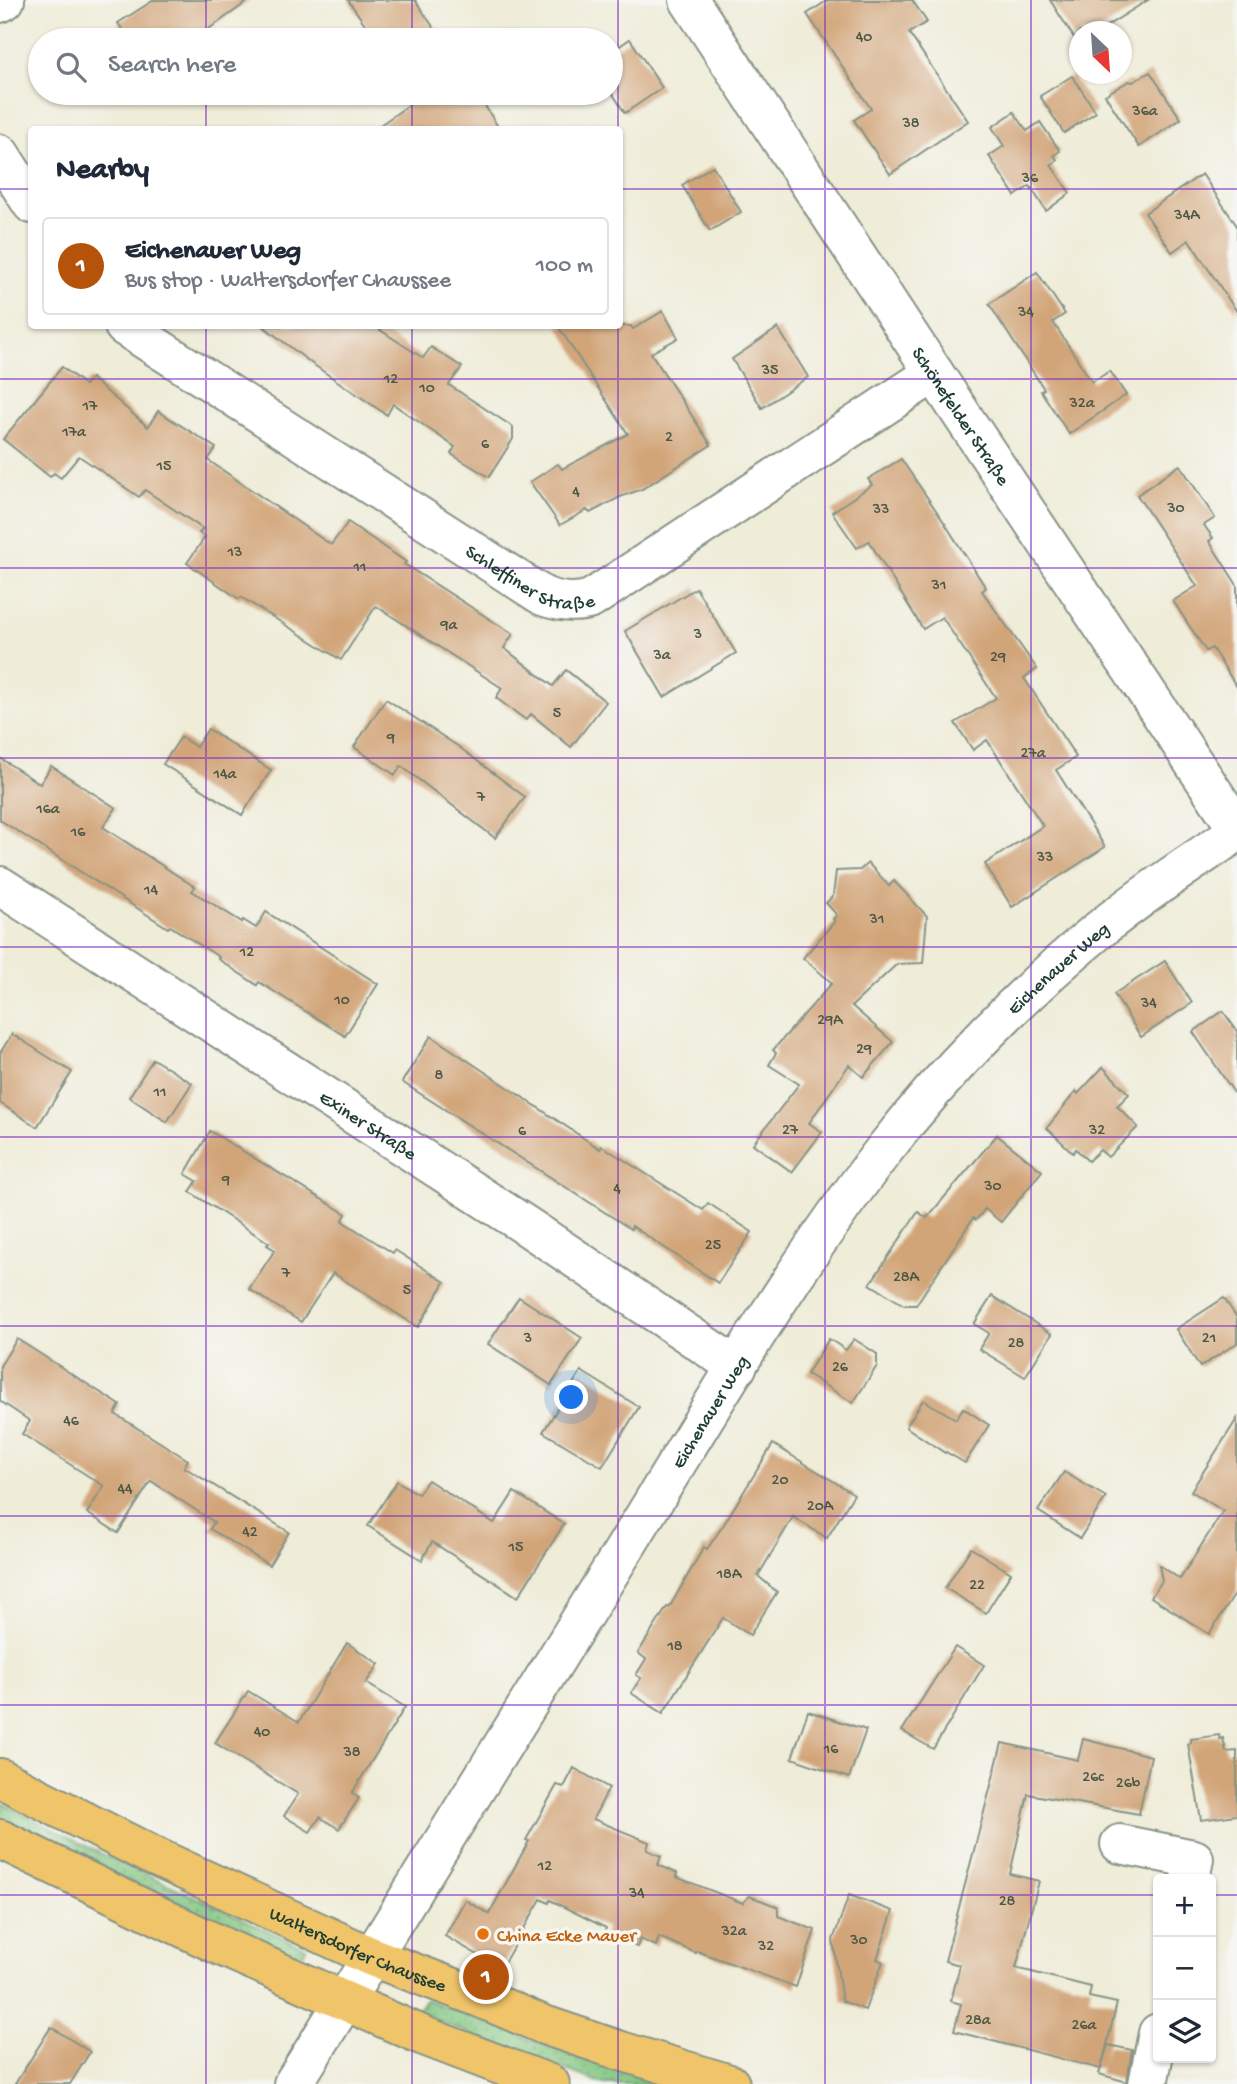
<!DOCTYPE html>
<html lang="en">
<head>
<meta charset="utf-8">
<style>
  body { margin:0; font-family:"Gochi Hand",sans-serif; background:#f6f6f7; color:#1f2937 }
  .controls { position:absolute; right:21px; bottom:21px; display:grid; overflow:hidden; border-radius:7px; box-shadow:0 2px 5px #0004 }
  .controls button { width:63px; height:63px; display:grid; place-items:center; padding:0; border:0; border-bottom:2px solid #e0e1e3; background:#fff; color:#1f2937; font:35px sans-serif }
  .compass { position:absolute; left:1069px; top:21px; width:63px; height:63px; border-radius:50%; background:#fff; box-shadow:0 2px 5px #0004; rotate:155deg }
  .you { position:absolute; left:572px; top:1398px; width:24px; height:24px; margin:-18px; border:5px solid #fff; border-radius:50%; background:#1a73e8; box-shadow:0 0 0 10px #1a73e833 }
  .badge { display:grid; place-items:center; width:46px; height:46px; border-radius:50%; background:#b45309; color:#fff; font-size:23px; font-weight:700 }
  .pin { position:absolute; translate:-50% -50%; border:4px solid #fff; box-shadow:0 2px 7px #0006 }
  .list { margin:0; padding:0; list-style:none }
  h2 { display:flex; justify-content:space-between; align-items:center; height:91px; margin:0; padding:0 28px; font-size:30px }
  h2 small { font-size:23px; font-weight:400; color:#747a83 }
  .list li { display:grid; grid-template-columns:46px 1fr auto; gap:21px; align-items:center; box-sizing:border-box; height:98px; margin:0 14px 14px; padding:0 14px; border:2px solid #e0e1e3; border-radius:7px }
  .list b { display:block; font-size:26px; white-space:nowrap }
  .list p { margin:0; font-size:23px; white-space:nowrap; color:#747a83 }
  .list em { font-size:23px; font-style:normal; color:#747a83 }
  .icon { flex:none; width:38px; height:38px; fill:none; stroke:currentColor; stroke-width:2; stroke-linecap:round; stroke-linejoin:round }
  .map { position:relative; flex:none; width:1237px; height:2084px; overflow:hidden }
  .search { position:absolute; background:#fff; box-shadow:0 2px 5px #0004; left:28px; top:28px; width:595px; height:77px; display:flex; align-items:center; gap:18px; box-sizing:border-box; padding:0 24px; border-radius:38px; color:#747a83; font-size:26px }
  .panel { position:absolute; background:#fff; box-shadow:0 2px 5px #0004; left:28px; top:126px; width:595px; height:203px; border-radius:7px }
  .map>svg:first-child { display:block }
  .grass { fill:url(#grass-dots); stroke:#50825a; stroke-width:2 }
  .building { fill:#d2a579 }
  .lines { fill:none; stroke-linecap:round; stroke-linejoin:round }
  .minor-casing { stroke:#879486; stroke-width:42 }
  .major-casing { stroke:#879486; stroke-width:42 }
  .minor { stroke:#fff; stroke-width:38 }
  .major { stroke:#f0c469; stroke-width:38 }
  .grid { fill:none; stroke:#7b2cbf; stroke-width:2; stroke-opacity:0.55 }
  .food-dot { fill:#e8710a; stroke:#f6f6f2; stroke-width:2.5 }
  .labels { text-anchor:middle; stroke-width:7; stroke-linejoin:round; paint-order:stroke }
  .number-label { font-size:16px; fill:#4c5745 }
  .street-label { font-size:19px; fill:#1f3d34; stroke:#f6f6f2 }
  .food-label { font-size:19px; fill:#c56008; stroke:#f6f6f2; text-anchor:start }
</style>
</head>
<body>
<div class="map">
<svg width="1237" height="2084" viewBox="0 0 1237 2084">
  <defs>
    <pattern id="grass-dots" width="8" height="8" patternUnits="userSpaceOnUse" patternTransform="scale(1.75)"><rect width="8" height="8" fill="#81c680"/><path d="M2 2h.1M6 6h.1" fill="none" stroke="#69a26a" stroke-width="1.8" stroke-linecap="round"/></pattern>
  </defs>
  <rect width="100%" height="100%" fill="#f6f6f2"/>
  <filter id="ink" filterUnits="userSpaceOnUse"><feTurbulence type="fractalNoise" baseFrequency=".0143" numOctaves="2"/><feDisplacementMap in="SourceGraphic" scale="14" xChannelSelector="R" yChannelSelector="G"/><feConvolveMatrix kernelMatrix="1 2 1 2 8 2 1 2 1" color-interpolation-filters="sRGB"/></filter>
  <filter id="wash" filterUnits="userSpaceOnUse"><feTurbulence type="fractalNoise" baseFrequency=".00686" numOctaves="4" result="noise"/><feDisplacementMap in="SourceGraphic" scale="28" xChannelSelector="R" yChannelSelector="G"/><feGaussianBlur stdDeviation="1.57" result="paint"/><feColorMatrix in="noise" values="0 0 0 0 0 0 0 0 0 0 0 0 0 0 0 0 0 1.4 0 .05"/><feComposite in="paint" operator="in"/></filter>
  <g filter="url(#wash)">
    <rect width="100%" height="100%" fill="#efecd8"/>
    <g class="grass">
      <path d="M0,1802L102,1854L306,1948L299,1963L43,1841L0,1818Z"/>
      <path d="M425,1999L542,2044L661,2084H604L486,2041L417,2012Z"/>
    </g>
    <g id="blocks">
      <g class="building">
        <path d="M154,0H250L193,40H130L118,23Z"/>
        <path d="M348,0H415L442,40H376Z"/>
        <path d="M828,0H912L927,22L909,33L968,121L890,174L854,120L871,109L807,14Z"/>
        <path d="M1050,0H1148L1097,32H1080V42L1078,44Z"/>
        <path d="M630,39L662,88L625,113L611,91V52Z"/>
        <path d="M1150,72L1181,119L1139,147L1105,95L1129,81L1133,82Z"/>
        <path d="M1072,76L1096,112L1064,133L1040,96Z"/>
        <path d="M422,93H477L500,130H373L423,95Z"/>
        <path d="M1014,112L1027,131L1040,122L1060,151L1054,155L1057,160L1051,165L1070,193L1046,211L1030,186L1015,196L989,156L1004,146L992,127Z"/>
        <path d="M713,166L741,212L710,231L682,185Z"/>
        <path d="M1202,174L1237,226V312L1189,240L1172,252L1145,213Z"/>
        <path d="M1037,272L1065,314L1053,322L1092,382L1110,371L1126,395L1069,434L1041,391L1044,389L989,304Z"/>
        <path d="M663,311L678,338L651,353L711,445L642,489L620,497L590,513L587,510L560,525L530,482L558,464L562,469L628,434L558,326H631L633,329Z"/>
        <path d="M263,326H374L423,358L431,347L462,367L449,385L513,427V439L489,477L451,454L455,447L393,404L387,415L311,363Z"/>
        <path d="M778,328L808,377L762,408L732,359Z"/>
        <path d="M62,367L85,385L91,378L148,427L158,411L216,448L208,460L331,545L348,522L406,562L404,564L513,634L504,648L553,686L566,670L606,702L571,747L531,714L526,720L496,698L502,688L376,606L341,660L241,597L239,599L187,563L205,537L199,533L203,529L145,490L139,497L79,456L61,478L54,473L50,477L3,439Z"/>
        <path d="M901,459L942,519L986,588L982,591L1037,669L1024,678L1076,757L1056,770L1105,847L1012,907L985,864L1043,826L987,740L973,750L955,723L996,698L942,617L923,629L869,541L857,548L832,512L872,485L868,479Z"/>
        <path d="M1180,465L1215,518L1204,525L1213,538L1209,541L1237,585V687L1212,648L1206,651L1173,601L1197,586L1137,495Z"/>
        <path d="M696,588L736,653L664,697L625,631Z"/>
        <path d="M386,699L459,747L525,797L495,838L401,766L395,775L354,747Z"/>
        <path d="M208,729L271,770L242,815L163,764L181,737L196,747Z"/>
        <path d="M0,758L40,784L51,766L116,808L103,827L195,887L192,891L242,922L243,920L256,928L266,912L378,984L345,1036L259,982L257,985L218,959L219,957L170,926L168,928L0,820Z"/>
        <path d="M868,863L889,886L894,881L927,916L923,963L897,964L852,1006L893,1042L863,1077L849,1065L809,1123L822,1132L792,1172L753,1144L799,1084L769,1065L776,1053L773,1050L832,983L803,958L835,921L833,919L837,915L826,903L833,896L836,871L860,870Z"/>
        <path d="M1165,961L1192,1003L1141,1037L1114,994Z"/>
        <path d="M1223,1011L1237,1031V1097L1193,1032Z"/>
        <path d="M12,1034L72,1072L37,1127L0,1103V1053Z"/>
        <path d="M431,1036L600,1149L602,1146L703,1210L708,1203L752,1232L718,1283L632,1226L631,1229L402,1082Z"/>
        <path d="M153,1059L192,1083L167,1122L129,1097Z"/>
        <path d="M1103,1067L1129,1094L1117,1106L1138,1127L1108,1157L1100,1150L1088,1161L1076,1149L1073,1153L1047,1128L1076,1091L1078,1094Z"/>
        <path d="M210,1131L346,1214L342,1221L393,1253L395,1250L445,1282L418,1327L333,1273L301,1322L249,1289L275,1250L267,1245L269,1243L190,1192L197,1181L185,1174Z"/>
        <path d="M997,1135L1042,1171L1001,1222L985,1209L976,1220L973,1218L916,1305H904L870,1284L918,1212L927,1218Z"/>
        <path d="M992,1296L1052,1334L1025,1377L979,1349L989,1333L974,1324Z"/>
        <path d="M519,1297L582,1338L551,1385L488,1344Z"/>
        <path d="M1224,1298L1237,1318V1343L1200,1367L1176,1329Z"/>
        <path d="M17,1339L120,1405L115,1414L188,1460L184,1467L289,1532L269,1565L210,1529L214,1522L151,1481L118,1533L87,1513L104,1486L22,1434L30,1421L0,1401V1366Z"/>
        <path d="M829,1339L846,1350L854,1339L877,1354V1366L853,1403L807,1374Z"/>
        <path d="M581,1371L639,1407L602,1467L543,1432Z"/>
        <path d="M923,1400L956,1419L963,1408L989,1425L965,1463L946,1452L945,1453L906,1427Z"/>
        <path d="M1237,1419V1591L1209,1634L1151,1597L1162,1581L1159,1565L1180,1579L1223,1511L1191,1491Z"/>
        <path d="M773,1444L854,1494L827,1538L793,1517L758,1576L777,1592L750,1635L723,1618L663,1713L631,1693L641,1678L636,1675L646,1659L638,1653L667,1607L669,1608L704,1547L707,1549L724,1524Z"/>
        <path d="M1064,1472L1106,1497L1080,1538L1038,1511Z"/>
        <path d="M428,1480L494,1523L514,1492L564,1524L518,1597L432,1542L422,1560L368,1526L397,1481L418,1494Z"/>
        <path d="M971,1548L1011,1573L986,1613L945,1588Z"/>
        <path d="M347,1643L379,1664L366,1683L405,1707L352,1793L359,1798L339,1829L320,1817L310,1832L284,1816L298,1794L215,1743L248,1691L299,1722Z"/>
        <path d="M955,1647L984,1665L933,1749L902,1731Z"/>
        <path d="M808,1711L866,1730L849,1778L792,1758Z"/>
        <path d="M1219,1735L1220,1739L1223,1738L1226,1752L1237,1751V1815L1201,1820L1188,1744L1191,1743V1739Z"/>
        <path d="M1083,1739L1151,1756L1139,1814L1028,1794L1010,1874L1039,1881L1016,1968L1091,1987L1089,1997L1117,2003L1101,2069L954,2031L961,2004L951,2001L960,1965L945,1961L1002,1743L1078,1760Z"/>
        <path d="M574,1768L609,1788L593,1819L649,1842L647,1850L661,1856L658,1865L677,1873L676,1877L743,1903L749,1896L763,1901L778,1907V1916L815,1930L796,1987L697,1951L696,1953L659,1937L656,1946L640,1939L637,1947L604,1935L606,1928L550,1900L549,1903L541,1899L501,1968L445,1936L465,1900L489,1914L529,1841L526,1840L557,1785L564,1787Z"/>
        <path d="M849,1895L893,1911L877,1959L883,1962L865,2010L842,2001L833,1940Z"/>
        <path d="M51,2027L90,2052L70,2084H15Z"/>
        <path d="M1108,2045L1132,2050L1127,2082L1099,2074Z"/>
      </g>
    </g>
  </g>
  <g filter="url(#ink)">
    <use href="#blocks" fill-opacity="0" stroke="#879486" stroke-width="2"/>
    <g class="lines">
      <g class="minor-casing">
        <g id="minor">
          <path id="s1" d="M689,0L934,373L1237,828"/>
          <path d="M0,3L5,0"/>
          <path d="M0,154L32,204"/>
          <path id="s2" d="M124,326L543,596C558,602 576,604 591,599L934,373"/>
          <path id="s3" d="M0,886L525,1225L737,1367"/>
          <path d="M1120,1844L1194,1859L1190,1879"/>
          <path id="s4" d="M293,2084C405,1904 516,1723 628,1543C710,1410 788,1274 884,1150C943,1074 1020,995 1094,934C1139,897 1189,864 1237,832"/>
          <path d="M1148,2084L1158,2033"/>
        </g>
      </g>
      <g class="major-casing">
        <g id="major">
          <path id="s5" d="M0,1778L149,1854L372,1957L478,1997L544,2025L621,2051L730,2084"/>
          <path d="M0,1839L223,1947L424,2036L550,2084"/>
        </g>
      </g>
      <use href="#minor" class="minor"/>
      <use href="#major" class="major"/>
    </g>
  </g>
  <path class="grid" d="M206,0V40M412,0V40M618,0V130M825,0V2084M1031,0V2084M206,93V130M412,93V130M0,189H32M620,189H1237M206,326V2084M412,326V2084M618,326V2084M0,379H1237M0,568H1237M0,758H1237M0,947H1237M0,1137H1237M0,1326H1237M0,1516H1237M0,1705H1237M0,1895H1158M1211,1895H1237"/>
  <circle class="food-dot" cx="483" cy="1934" r="7"/>
  <g class="labels">
    <g class="number-label">
      <text x="864" y="41">40</text>
      <text x="1145" y="115">36a</text>
      <text x="911" y="127">38</text>
      <text x="1030" y="182">36</text>
      <text x="1187" y="219">34A</text>
      <text x="1026" y="316">34</text>
      <text x="770" y="374">35</text>
      <text x="391" y="383">12</text>
      <text x="427" y="392">10</text>
      <text x="1082" y="407">32a</text>
      <text x="90" y="410">17</text>
      <text x="74" y="436">17a</text>
      <text x="669" y="441">2</text>
      <text x="485" y="448">6</text>
      <text x="164" y="470">15</text>
      <text x="576" y="496">4</text>
      <text x="1176" y="512">30</text>
      <text x="881" y="513">33</text>
      <text x="235" y="556">13</text>
      <text x="360" y="571">11</text>
      <text x="939" y="589">31</text>
      <text x="449" y="629">9a</text>
      <text x="698" y="638">3</text>
      <text x="662" y="659">3a</text>
      <text x="998" y="661">29</text>
      <text x="557" y="717">5</text>
      <text x="391" y="742">9</text>
      <text x="1033" y="757">27a</text>
      <text x="225" y="778">14a</text>
      <text x="481" y="801">7</text>
      <text x="48" y="813">16a</text>
      <text x="78" y="836">16</text>
      <text x="1045" y="861">33</text>
      <text x="151" y="894">14</text>
      <text x="877" y="923">31</text>
      <text x="247" y="956">12</text>
      <text x="342" y="1004">10</text>
      <text x="1149" y="1007">34</text>
      <text x="830" y="1024">29A</text>
      <text x="864" y="1053">29</text>
      <text x="439" y="1079">8</text>
      <text x="160" y="1096">11</text>
      <text x="790" y="1134">27</text>
      <text x="1097" y="1134">32</text>
      <text x="522" y="1135">6</text>
      <text x="226" y="1184">9</text>
      <text x="993" y="1190">30</text>
      <text x="617" y="1193">4</text>
      <text x="713" y="1249">25</text>
      <text x="286" y="1277">7</text>
      <text x="906" y="1281">28A</text>
      <text x="407" y="1294">5</text>
      <text x="528" y="1342">3</text>
      <text x="1209" y="1342">21</text>
      <text x="1016" y="1347">28</text>
      <text x="840" y="1371">26</text>
      <text x="71" y="1425">46</text>
      <text x="780" y="1484">20</text>
      <text x="125" y="1493">44</text>
      <text x="820" y="1510">20A</text>
      <text x="250" y="1536">42</text>
      <text x="516" y="1551">15</text>
      <text x="729" y="1578">18A</text>
      <text x="977" y="1589">22</text>
      <text x="675" y="1650">18</text>
      <text x="262" y="1736">40</text>
      <text x="831" y="1753">16</text>
      <text x="352" y="1756">38</text>
      <text x="1093" y="1781">26c</text>
      <text x="1128" y="1787">26b</text>
      <text x="545" y="1870">12</text>
      <text x="637" y="1897">34</text>
      <text x="1007" y="1905">28</text>
      <text x="734" y="1935">32a</text>
      <text x="859" y="1944">30</text>
      <text x="766" y="1950">32</text>
      <text x="978" y="2024">28a</text>
      <text x="1084" y="2029">26a</text>
    </g>
    <g class="street-label">
      <text dy="7" stroke="none"><textPath href="#s1" startOffset="497">Schönefelder Straße</textPath></text>
      <text dy="7" stroke="none"><textPath href="#s2" startOffset="480">Schleffiner Straße</textPath></text>
      <text dy="7" stroke="none"><textPath href="#s4" startOffset="1358">Eichenauer Weg</textPath></text>
      <text dy="7" stroke="none"><textPath href="#s3" startOffset="439">Exiner Straße</textPath></text>
      <text dy="7" stroke="none"><textPath href="#s4" startOffset="791">Eichenauer Weg</textPath></text>
      <text dy="7" stroke="none"><textPath href="#s5" startOffset="397">Waltersdorfer Chaussee</textPath></text>
    </g>
    <g class="food-label">
      <text x="497" y="1941">China Ecke Mauer</text>
    </g>
  </g>
</svg>
<div class="controls">
<button>+</button>
<button>−</button>
<button><svg class="icon" aria-label="layers" viewBox="0 0 24 24"><path d="M12 4l9 5-9 5-9-5zM3 14l9 5 9-5"/></svg></button>
</div>
<svg class="compass" viewBox="-18 -18 36 36"><path d="M0-13l5 13h-10z" fill="#e53935"/><path d="M0 13l5-13h-10z" fill="#747a83"/></svg>
<div class="you"></div>
<div class="pin badge" style="left:486px;top:1977px">1</div>
<div class="search"><svg class="icon" aria-label="search" viewBox="0 0 24 24"><circle cx="10" cy="10" r="6"/><path d="M15 15l6 6"/></svg>Search here</div>
<section class="panel">
<h2>Nearby<small></small></h2>
<ul class="list">
<li><span class="badge">1</span><div><b>Eichenauer Weg</b><p>Bus stop · Waltersdorfer Chaussee</p></div><em>100 m</em></li>
</ul>
</section>
</div>
</body>
</html>
